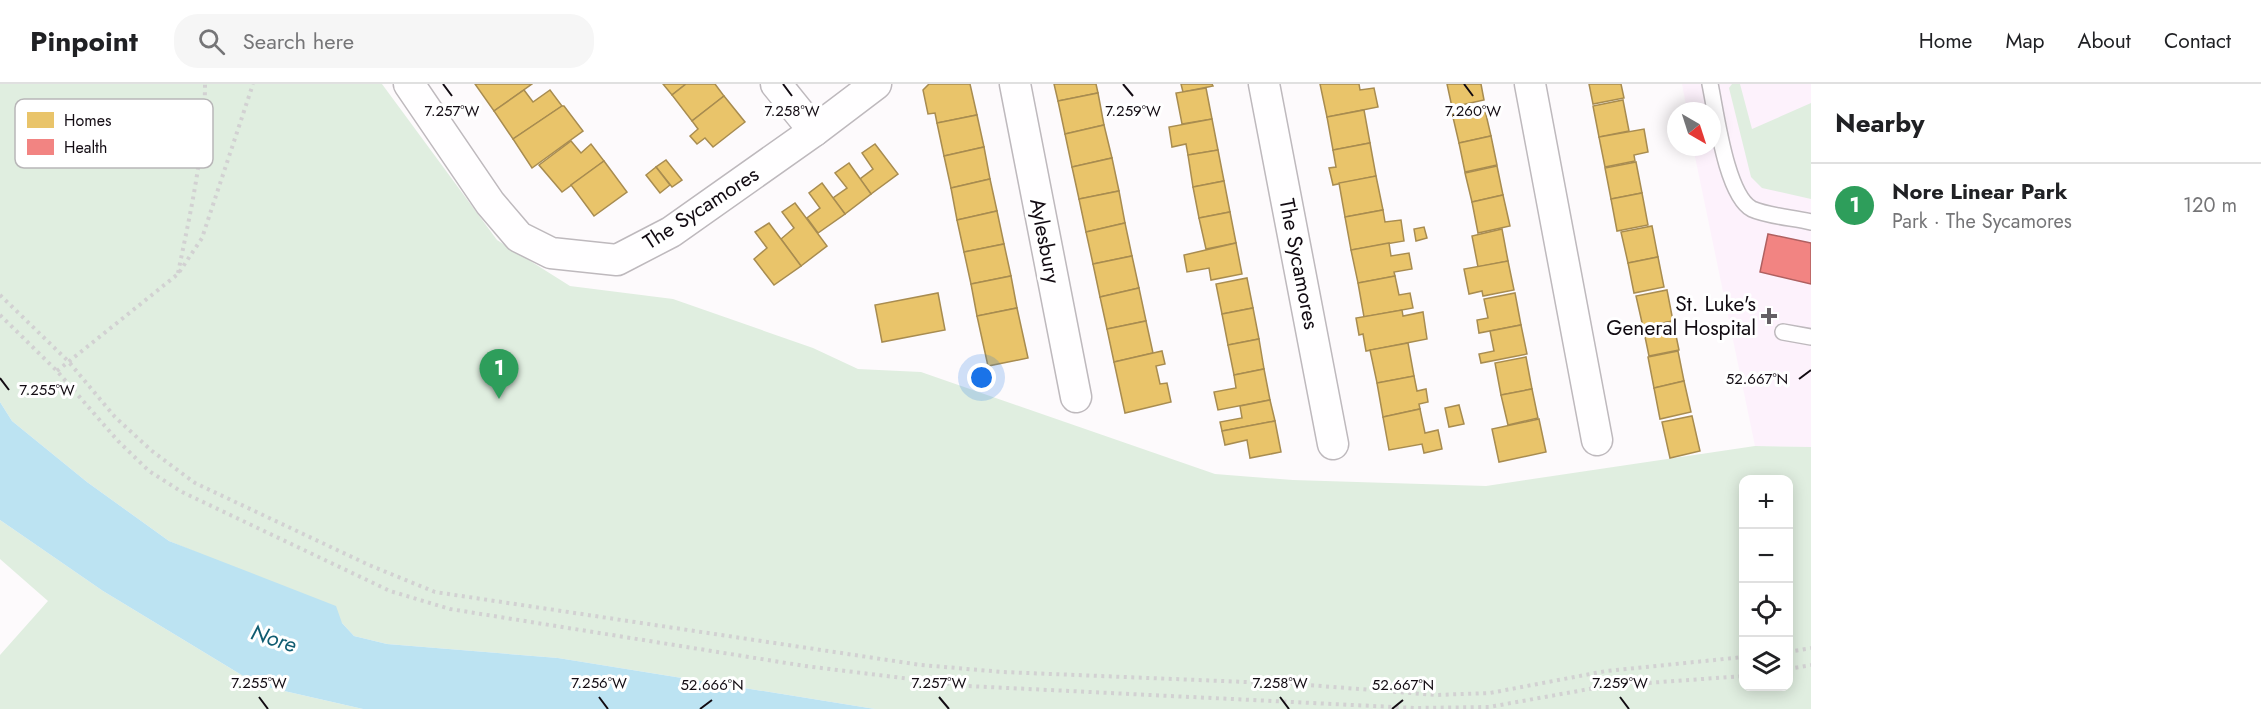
<!DOCTYPE html>
<html lang="en">
<head>
<meta charset="utf-8">
<style>
  body { margin:0; font-family:Jost,sans-serif; background:#f6f6f6; color:#202124 }
  .controls { position:absolute; right:18px; bottom:18px; display:grid; overflow:hidden; border-radius:12px; box-shadow:0 3px 15px #0003 }
  .controls button { width:54px; height:54px; display:grid; place-items:center; padding:0; border:0; border-bottom:2px solid #e0e0e0; background:#fff; color:#202124; font:30px sans-serif }
  .compass { position:absolute; left:1667px; top:18px; width:54px; height:54px; border-radius:50%; background:#fff; box-shadow:0 3px 15px #0003; rotate:141deg }
  .you { position:absolute; left:982px; top:294px; width:21px; height:21px; margin:-15px; border:4px solid #fff; border-radius:50%; background:#1a73e8; box-shadow:0 0 0 9px #1a73e833 }
  .badge { display:grid; place-items:center; width:39px; height:39px; border-radius:50%; background:#645f64; color:#fff; font-size:20px; font-weight:700 }
  .pin { position:absolute; translate:-50% -50px; filter:drop-shadow(0 2px 3px #0008) }
  .pin::after { content:''; position:absolute; top:32px; width:21px; height:18px; background:inherit; clip-path:polygon(0 0,100% 0,50% 100%) }
  .list { margin:0; padding:0; list-style:none }
  h2 { display:flex; justify-content:space-between; align-items:center; height:78px; margin:0; padding:0 24px; font-size:26px }
  h2 small { font-size:20px; font-weight:400; color:#757577 }
  .list li { display:grid; grid-template-columns:39px 1fr auto; gap:18px; align-items:center; box-sizing:border-box; height:84px; padding:0 24px; border-top:2px solid #e0e0e0 }
  .list b { display:block; font-size:22px; white-space:nowrap }
  .list p { margin:0; font-size:20px; white-space:nowrap; color:#757577 }
  .list em { font-size:20px; font-style:normal; color:#757577 }
  .icon { flex:none; width:33px; height:33px; fill:none; stroke:currentColor; stroke-width:2; stroke-linecap:round; stroke-linejoin:round }
  .map { position:relative; flex:none; width:1811px; height:625px; overflow:hidden }
  header { display:flex; align-items:center; gap:36px; box-sizing:border-box; height:84px; padding:0 30px; background:#fff; border-bottom:2px solid #e0e0e0 }
  header strong { font-size:28px }
  nav { display:flex; gap:33px; margin-inline-start:auto; font-size:21px }
  .search { width:420px; height:54px; background:#f6f6f6; display:flex; align-items:center; gap:15px; box-sizing:border-box; padding:0 21px; border-radius:24px; color:#757577; font-size:22px }
  main { display:flex }
  aside { flex:1; background:#fff }
  .map>svg:first-child { display:block }
  .built { fill:#fdf2fc }
  .green { fill:#e0eee0; fill-rule:evenodd }
  .water { fill:#bce3f2 }
  .homes { fill:#e9c46a; stroke:#a88c50; stroke-width:1.5 }
  .health { fill:#f28482; stroke:#af6060; stroke-width:1.5 }
  .lines { fill:none; stroke-linecap:round; stroke-linejoin:round }
  .lane-casing { stroke:#beb9bd; stroke-width:18 }
  .street-casing { stroke:#beb9bd; stroke-width:33 }
  .path { stroke:#d2d1d2; stroke-width:4; stroke-dasharray:3 4.5; stroke-linecap:butt }
  .lane { stroke:#fffeff; stroke-width:15 }
  .street { stroke:#fffeff; stroke-width:30 }
  .ticks { fill:none; stroke:#120b12; stroke-width:2 }
  .poi-dot { fill:#645f64; stroke:#fff; stroke-width:2 }
  .labels { text-anchor:middle; stroke-width:6; stroke-linejoin:round; paint-order:stroke }
  .street-label { font-size:21px; fill:#120b12; stroke:#fff }
  .poi-label { font-size:21px; fill:#120b12; stroke:#fff; text-anchor:end }
  .water-label { font-size:22px; font-style:italic; fill:#105c71; stroke:#fff }
  .key { fill:#fff; stroke:#b8b6b8; stroke-width:1.5 }
  .key-label { font-size:16px; fill:#120b12 }
  .ticks-label { font-size:15px; text-anchor:middle; fill:#120b12; stroke:#fff; stroke-width:6; stroke-linejoin:round; paint-order:stroke }
</style>
</head>
<body>
<header>
<strong>Pinpoint</strong>
<div class="search"><svg class="icon" aria-label="search" viewBox="0 0 24 24"><circle cx="10" cy="10" r="6"/><path d="M15 15l6 6"/></svg>Search here</div>
<nav><a>Home</a><a>Map</a><a>About</a><a>Contact</a></nav>
</header>
<main>
<div class="map">
<svg width="1811" height="625" viewBox="0 0 1811 625">
  <rect width="100%" height="100%" fill="#fdfafc"/>
  <path class="built" d="M1682,0H1811V363L1755,362L1693,63H1712V27H1687Z"/>
  <g class="green">
    <path d="M0,0H382L497,156L570,202L673,215L813,264L858,285L921,288L1215,390L1293,396L1486,402L1755,362L1811,363V625H875L558,574L387,560L354,552L342,539L239,486L169,457L87,398L12,337L0,318ZM1744,396H1788V602H1744Z"/>
    <path d="M1732,0H1740L1752,45L1811,19V115L1762,104L1751,93L1729,4Z"/>
    <path d="M0,436L103,507L258,601L363,625H0V571L48,517L0,475Z"/>
  </g>
  <path class="water" d="M0,318L12,337L87,398L169,457L336,522L342,539L354,552L387,560L558,574L875,625H363L258,601L103,507L0,436Z"/>
  <g class="homes">
    <path d="M475,0H532L494,27Z"/>
    <path d="M663,0H686L672,11Z"/>
    <path d="M686,0H715L724,12L692,37L672,11Z"/>
    <path d="M929,0H970L977,31L937,39L935,29L928,30L923,6Z"/>
    <path d="M1054,0H1096L1098,9L1058,17Z"/>
    <path d="M1181,0H1212L1213,2L1183,8Z"/>
    <path d="M1320,0H1359L1360,6L1374,4L1378,23L1327,33Z"/>
    <path d="M1447,0H1481L1484,16L1452,23Z"/>
    <path d="M1589,0H1621L1624,14L1593,20Z"/>
    <path d="M1206,4L1212,35L1182,40L1176,9Z"/>
    <path d="M524,6L533,18L550,6L562,22L513,55L494,27Z"/>
    <path d="M1098,9L1104,41L1065,50L1058,17Z"/>
    <path d="M724,12L745,38L713,63L705,54L697,60L690,52L698,45L692,37Z"/>
    <path d="M1623,16L1629,47L1599,53L1593,22Z"/>
    <path d="M562,22H564L583,47L532,84L513,55Z"/>
    <path d="M1484,22L1491,52L1459,59L1452,29Z"/>
    <path d="M1364,26L1370,59L1333,66L1327,33Z"/>
    <path d="M977,31L984,63L944,72L937,39Z"/>
    <path d="M1212,35L1218,66L1188,71L1186,60L1172,63L1169,43Z"/>
    <path d="M1104,41L1112,74L1072,83L1065,50Z"/>
    <path d="M1644,45L1648,68L1634,71L1635,77L1605,83L1599,53Z"/>
    <path d="M1491,52L1497,81L1465,88L1459,59Z"/>
    <path d="M571,57L581,69L591,60L604,77L562,108L539,81Z"/>
    <path d="M1370,59L1376,92L1333,101L1329,84L1336,83L1333,66Z"/>
    <path d="M875,60L898,90L871,110L860,95L873,85L862,69Z"/>
    <path d="M984,63L990,95L951,104L944,72Z"/>
    <path d="M1218,66L1224,97L1193,103L1188,71Z"/>
    <path d="M1112,74L1119,107L1079,115L1072,83Z"/>
    <path d="M666,76L682,96L672,103L656,83Z"/>
    <path d="M604,77L627,108L594,132L571,101Z"/>
    <path d="M1636,78L1642,109L1611,115L1605,84Z"/>
    <path d="M849,79L871,110L845,130L833,114L847,104L835,89Z"/>
    <path d="M1497,82L1503,111L1472,118L1465,89Z"/>
    <path d="M656,83L670,101L660,109L646,91Z"/>
    <path d="M1376,92L1383,126L1345,133L1339,99Z"/>
    <path d="M990,95L997,127L957,136L951,104Z"/>
    <path d="M1224,97L1230,128L1199,134L1193,103Z"/>
    <path d="M822,99L845,130L818,149L807,134L820,124L809,109Z"/>
    <path d="M1119,107L1125,139L1086,148L1079,115Z"/>
    <path d="M1642,109L1648,141L1617,147L1611,115Z"/>
    <path d="M1503,111L1510,142L1478,149L1472,118Z"/>
    <path d="M795,119L827,162L801,182L781,155L794,144L782,128Z"/>
    <path d="M1383,126L1385,138L1401,136L1404,157L1351,166L1345,133Z"/>
    <path d="M997,127L1004,160L964,168L957,136Z"/>
    <path d="M1230,128L1236,159L1206,165L1199,134Z"/>
    <path d="M769,139L801,182L774,201L754,175L767,164L755,148Z"/>
    <path d="M1125,139L1132,172L1093,180L1086,148Z"/>
    <path d="M1652,142L1658,173L1628,179L1621,148Z"/>
    <path d="M1424,143L1427,154L1416,157L1414,145Z"/>
    <path d="M1502,145L1508,177L1478,183L1472,152Z"/>
    <path d="M1236,159L1242,190L1211,196L1209,184L1187,188L1184,171Z"/>
    <path d="M1389,159L1391,172L1409,169L1412,185L1394,188L1395,192L1358,199L1351,166Z"/>
    <path d="M1004,160L1011,192L971,200L964,168Z"/>
    <path d="M1132,172L1139,204L1100,213L1093,180Z"/>
    <path d="M1658,173L1664,203L1634,209L1628,179Z"/>
    <path d="M1508,177L1514,206L1483,212L1482,207L1469,210L1464,185Z"/>
    <path d="M1011,192L1017,224L977,232L971,200Z"/>
    <path d="M1395,192L1399,211L1410,209L1413,224L1364,233L1358,199Z"/>
    <path d="M1247,194L1253,224L1222,230L1216,200Z"/>
    <path d="M1139,204L1146,237L1107,245L1100,213Z"/>
    <path d="M1667,206L1673,237L1643,243L1636,212Z"/>
    <path d="M938,209L945,246L882,258L875,221Z"/>
    <path d="M1515,209L1521,241L1479,249L1477,236L1488,234L1484,215Z"/>
    <path d="M1017,224L1028,274L988,282L977,232Z"/>
    <path d="M1253,224L1259,255L1228,261L1222,230Z"/>
    <path d="M1402,226L1403,232L1423,228L1427,255L1366,267L1363,250L1359,251L1356,234Z"/>
    <path d="M1146,237L1153,269L1114,278L1107,245Z"/>
    <path d="M1673,237L1679,266L1649,272L1643,243Z"/>
    <path d="M1521,241L1527,270L1481,279L1479,270L1494,267L1490,247Z"/>
    <path d="M1259,255L1264,285L1234,291L1228,261Z"/>
    <path d="M1408,259L1414,292L1377,299L1370,266Z"/>
    <path d="M1162,267L1165,280L1156,282L1160,300L1167,299L1171,318L1125,329L1114,278Z"/>
    <path d="M1678,267L1684,297L1654,304L1648,273Z"/>
    <path d="M1526,273L1532,305L1501,311L1495,279Z"/>
    <path d="M1264,285L1270,316L1218,326L1214,308L1236,304L1234,291Z"/>
    <path d="M1414,292L1417,307L1426,305L1428,318L1419,320L1420,325L1383,333L1377,299Z"/>
    <path d="M1684,297L1691,328L1660,335L1654,304Z"/>
    <path d="M1532,305L1538,334L1508,341L1501,311Z"/>
    <path d="M1270,316L1275,337L1222,347L1220,338L1242,334L1240,322Z"/>
    <path d="M1459,321L1464,340L1449,343L1445,324Z"/>
    <path d="M1420,325L1425,349L1438,346L1442,365L1424,369L1422,360L1389,366L1383,333Z"/>
    <path d="M1692,332L1700,367L1670,374L1662,338Z"/>
    <path d="M1539,335L1546,368L1499,378L1492,345Z"/>
    <path d="M1275,337L1281,368L1250,374L1247,356L1225,361L1222,347Z"/>
  </g>
  <path class="health" d="M1768,150L1811,159V200L1760,188Z"/>
  <g class="lines">
    <g class="lane-casing">
      <g id="lane">
        <path d="M1710,0C1716,28 1726,111 1752,125C1767,132 1795,134 1811,138"/>
        <path d="M1783,248L1811,253"/>
      </g>
    </g>
    <g class="street-casing">
      <g id="street">
        <path d="M409,0L490,119L519,153L551,169L617,176L671,148L814,47L876,0"/>
        <path d="M776,0L814,47"/>
        <path d="M1015,0L1076,313"/>
        <path d="M1264,0L1333,360"/>
        <path d="M1530,0L1597,356"/>
      </g>
    </g>
    <g class="path">
      <path d="M178,189C191,126 205,64 205,0"/>
      <path d="M0,211L68,277L115,333L152,367L195,399L369,481L435,508L921,581L1003,588L1295,600L1436,611L1490,609L1606,587L1744,573"/>
      <path d="M0,231L57,287L118,357L149,387L182,408L390,507L450,525L805,582L968,602L1414,624L1489,623L1606,602L1744,592"/>
      <path d="M57,287L178,190L202,154L253,0"/>
      <path d="M1788,568L1811,564"/>
      <path d="M1788,585L1811,581"/>
    </g>
    <use href="#lane" class="lane"/>
    <use href="#street" class="street"/>
  </g>
  <path class="ticks" d="M443,0L452,12M783,0L792,12M1123,0L1133,12M1464,0L1473,12M0,294L9,306M1799,295L1811,286M259,613L268,625M599,613L608,625M939,613L949,625M1280,613L1289,625M1620,613L1629,625M700,625L712,616M1392,625L1403,616"/>
  <path class="poi-dot" d="M1766 223h6v6h6v6h-6v6h-6v-6h-6v-6h6z"/>
  <g class="labels">
    <g class="street-label">
      <text transform="translate(701 124) rotate(-33)" y="7">The Sycamores</text>
      <text transform="translate(1045 157) rotate(79)" y="7">Aylesbury</text>
      <text transform="translate(1299 180) rotate(79)" y="7">The Sycamores</text>
    </g>
    <g class="poi-label">
      <text x="1756" y="227">St. Luke's<tspan x="1756" dy="24">General Hospital</tspan></text>
    </g>
    <g class="water-label">
      <text transform="translate(274 554) rotate(18)" y="8">Nore</text>
    </g>
  </g>
  <rect x="15" y="15" width="198" height="69" rx="9" class="key"/>
  <rect x="27" y="28" width="27" height="16" fill="#e9c46a"/>
  <rect x="27" y="55" width="27" height="16" fill="#f28482"/>
  <g class="key-label">
    <text x="64" y="42">Homes</text>
    <text x="64" y="69">Health</text>
  </g>
  <g class="ticks-label">
    <text x="792" y="32">7.258°W</text>
    <text x="1473" y="32">7.260°W</text>
    <text x="452" y="32">7.257°W</text>
    <text x="1133" y="32">7.259°W</text>
    <text x="1757" y="300">52.667°N</text>
    <text x="47" y="311">7.255°W</text>
    <text x="259" y="604">7.255°W</text>
    <text x="599" y="604">7.256°W</text>
    <text x="939" y="604">7.257°W</text>
    <text x="1280" y="604">7.258°W</text>
    <text x="1620" y="604">7.259°W</text>
    <text x="712" y="606">52.666°N</text>
    <text x="1403" y="606">52.667°N</text>
  </g>
</svg>
<div class="controls">
<button>+</button>
<button>−</button>
<button><svg class="icon" aria-label="locate" viewBox="0 0 24 24"><circle cx="12" cy="12" r="6"/><path d="M12 2v4M12 18v4M2 12h4M18 12h4"/></svg></button>
<button><svg class="icon" aria-label="layers" viewBox="0 0 24 24"><path d="M12 4l9 5-9 5-9-5zM3 14l9 5 9-5"/></svg></button>
</div>
<svg class="compass" viewBox="-18 -18 36 36"><path d="M0-13l5 13h-10z" fill="#e53935"/><path d="M0 13l5-13h-10z" fill="#757577"/></svg>
<div class="you"></div>
<div class="pin badge" style="left:499px;top:315px;background:#2e9e5b">1</div>
</div>
<aside>
<h2>Nearby<small></small></h2>
<ul class="list">
<li><span class="badge" style="background:#2e9e5b">1</span><div><b>Nore Linear Park</b><p>Park · The Sycamores</p></div><em>120 m</em></li>
</ul>
</aside>
</main>
</body>
</html>
